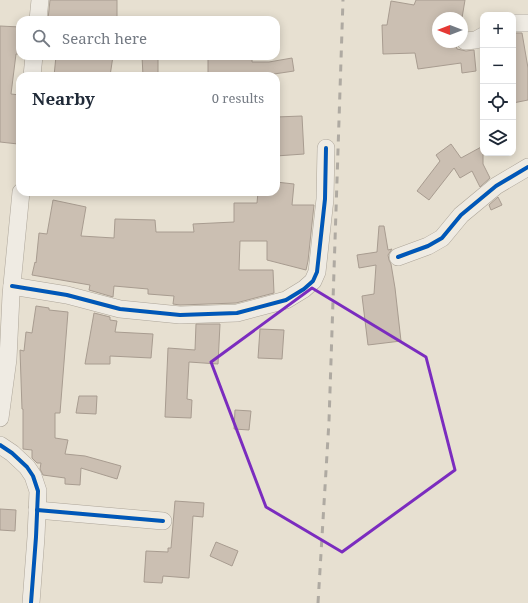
<!DOCTYPE html>
<html lang="en">
<head>
<meta charset="utf-8">
<style>
  body { margin:0; font-family:"Noto Serif",serif; background:#f2f2f3; color:#1f2937 }
  .controls { position:absolute; right:12px; top:12px; display:grid; overflow:hidden; border-radius:8px; box-shadow:0 2px 10px #0003 }
  .controls button { width:36px; height:36px; display:grid; place-items:center; padding:0; border:0; border-bottom:1px solid #e0e1e3; background:#fff; color:#1f2937; font:20px sans-serif }
  .compass { position:absolute; left:432px; top:12px; width:36px; height:36px; border-radius:50%; background:#fff; box-shadow:0 2px 10px #0003; rotate:270deg }
  .list { margin:0; padding:0; list-style:none }
  h2 { display:flex; justify-content:space-between; align-items:center; height:52px; margin:0; padding:0 16px; font-size:17px }
  h2 small { font-size:13px; font-weight:400; color:#747a83 }
  .icon { flex:none; width:22px; height:22px; fill:none; stroke:currentColor; stroke-width:2; stroke-linecap:round; stroke-linejoin:round }
  .map { position:relative; flex:none; width:528px; height:603px; overflow:hidden }
  .search { position:absolute; background:#fff; box-shadow:0 2px 10px #0003; left:16px; top:16px; width:264px; height:44px; display:flex; align-items:center; gap:10px; box-sizing:border-box; padding:0 14px; border-radius:12px; color:#747a83; font-size:15px }
  .panel { position:absolute; background:#fff; box-shadow:0 2px 10px #0003; left:16px; top:72px; width:264px; height:124px; border-radius:12px }
  .map>svg:first-child { display:block }
  .building { fill:#cbbfb2; stroke:#a89c90 }
  .lines { fill:none; stroke-linecap:round; stroke-linejoin:round }
  .minor-casing { stroke:#ada599; stroke-width:18 }
  .minor { stroke:#efebe3; stroke-width:17 }
  .rail { stroke:#afaaa2; stroke-width:3; stroke-dasharray:7 7; stroke-linecap:butt }
  .cycleway-casing { stroke:#f7eed8; stroke-width:6 }
  .cycleway { stroke:#0057b8; stroke-width:4 }
  .marked { fill:none; stroke:#7b2cbf; stroke-width:3; stroke-linejoin:round }
</style>
</head>
<body>
<div class="map">
<svg width="528" height="603" viewBox="0 0 528 603">
  <rect width="100%" height="100%" fill="#e7e0d1"/>
  <g class="building">
    <path d="M50,0H117V20L48,19Z"/>
    <path d="M416,0H465L462,18H438V42H455L457,49L466,51L474,50L476,71L462,73L461,63L418,69L415,53L383,54L382,25H387L391,1L414,5Z"/>
    <path d="M0,26L20,27V54H16L11,94L20,95V125L18,144L0,142Z"/>
    <path d="M513,33H522L528,68V100L513,103Z"/>
    <path d="M56,56H113L110,76H54Z"/>
    <path d="M142,56H158V76H143Z"/>
    <path d="M229,57H252V62H269L292,58L294,71L274,74V76H208V58Z"/>
    <path d="M302,116L304,154L276,156V117Z"/>
    <path d="M451,144L461,158L483,146V164L490,178L480,187L472,171L460,178L454,168L429,200L417,191L440,161L436,155Z"/>
    <path d="M276,182L294,184L292,205H314L308,261L306,270L267,260V241H240L239,270H273L274,293L236,303L180,305L173,304L174,296L148,294V289L114,286L113,297L89,290L90,285L32,275L35,262L36,263L39,233L47,234L53,200L86,207L81,236L114,238L115,219L155,220L156,232H194L193,224L234,222V203H257L258,192L274,193L276,192Z"/>
    <path d="M498,197L502,205L491,210L489,205Z"/>
    <path d="M379,226H384L388,250L392,249L388,255L389,260L391,264L395,288L401,341L368,345L362,296L374,294L376,265L359,268L357,255L377,252Z"/>
    <path d="M36,306L49,308V310L68,312L60,413H55V438L68,440L65,454L85,456L121,466L117,479L81,468L80,485L65,484V478L43,475L40,469L41,463H37L32,458V450L23,449V409H22L20,350L24,351L26,332L32,333Z"/>
    <path d="M94,313L110,317V320L117,321L115,332L153,334L151,358L110,356V364H85Z"/>
    <path d="M196,324H220L218,364L189,362L187,399L192,400L191,418L165,417L168,348L195,350Z"/>
    <path d="M260,329L284,330L282,359L258,358Z"/>
    <path d="M79,396H97L96,414L76,413Z"/>
    <path d="M235,410L251,411L249,430L234,429Z"/>
    <path d="M175,501L204,503L203,517L193,516L189,578L163,576L162,583L144,582L146,551L168,552V548H171Z"/>
    <path d="M0,509L16,510L15,531L0,530Z"/>
    <path d="M216,542L238,551L232,566L210,556Z"/>
  </g>
  <g class="lines">
    <g class="minor-casing">
      <g id="minor">
        <path d="M38,20L40,0"/>
        <path d="M513,23H528"/>
        <path d="M465,41L476,40L483,36"/>
        <path d="M32,76L34,56"/>
        <path d="M398,257L428,246L442,238L461,215L496,186L528,167"/>
        <path d="M12,286L67,295L120,309L180,315L237,313L286,300L304,289L313,281L317,272L325,199L326,148"/>
        <path d="M0,418L8,359L11,295L21,192"/>
        <path d="M0,445L12,453L27,467L33,476L38,491L36,537L31,603"/>
        <path d="M37,510L163,521"/>
      </g>
    </g>
    <use href="#minor" class="minor"/>
    <path class="rail" d="M318,603L329,421L343,0"/>
    <g class="cycleway-casing">
      <g id="cycleway">
        <path d="M398,257L428,246L442,238L461,215L496,186L528,167"/>
        <path d="M12,286L67,295L120,309L180,315L237,313L286,300L304,289L313,281L317,272L325,199L326,148"/>
        <path d="M0,445L12,453L27,467L33,476L38,491L36,537L31,603"/>
        <path d="M37,510L163,521"/>
      </g>
    </g>
    <use href="#cycleway" class="cycleway"/>
  </g>
  <path class="marked" d="M312,288L426,357L455,470L342,552L266,507L211,362Z"/>
</svg>
<div class="controls">
<button>+</button>
<button>−</button>
<button><svg class="icon" aria-label="locate" viewBox="0 0 24 24"><circle cx="12" cy="12" r="6"/><path d="M12 2v4M12 18v4M2 12h4M18 12h4"/></svg></button>
<button><svg class="icon" aria-label="layers" viewBox="0 0 24 24"><path d="M12 4l9 5-9 5-9-5zM3 14l9 5 9-5"/></svg></button>
</div>
<svg class="compass" viewBox="-18 -18 36 36"><path d="M0-13l5 13h-10z" fill="#e53935"/><path d="M0 13l5-13h-10z" fill="#747a83"/></svg>
<div class="search"><svg class="icon" aria-label="search" viewBox="0 0 24 24"><circle cx="10" cy="10" r="6"/><path d="M15 15l6 6"/></svg>Search here</div>
<section class="panel">
<h2>Nearby<small>0 results</small></h2>
<ul class="list">
</ul>
</section>
</div>
</body>
</html>
